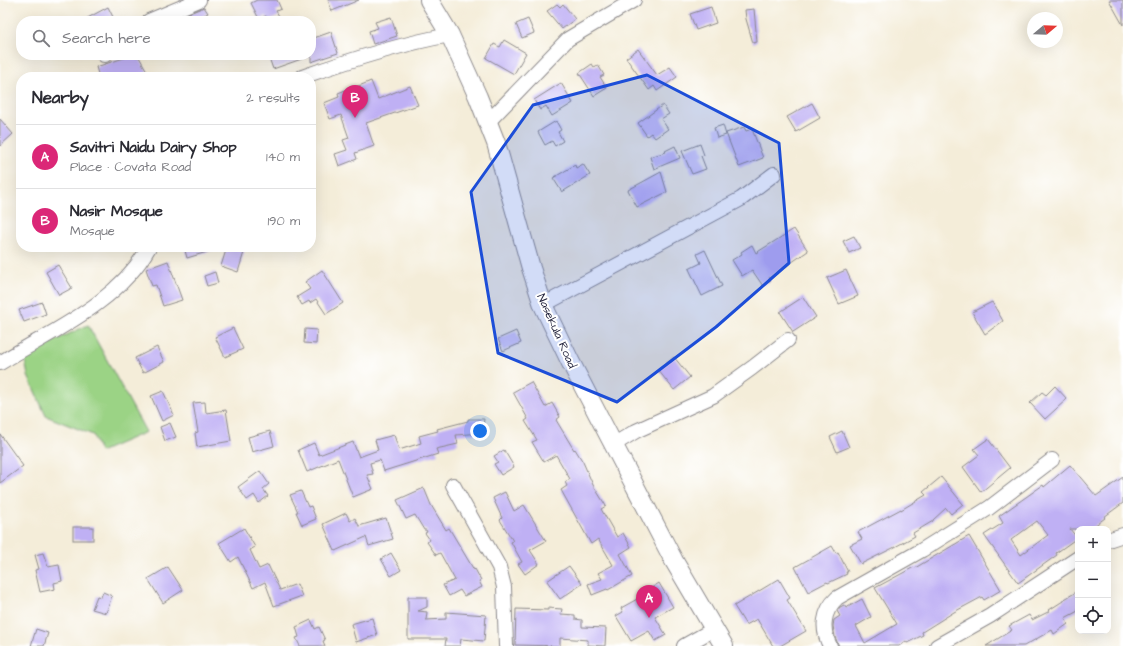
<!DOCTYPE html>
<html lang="en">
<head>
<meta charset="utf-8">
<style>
  body { margin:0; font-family:"Architects Daughter",sans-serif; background:#f7f7f7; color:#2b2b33 }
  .controls { position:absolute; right:12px; bottom:12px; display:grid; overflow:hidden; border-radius:8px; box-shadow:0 4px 16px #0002 }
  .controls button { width:36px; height:36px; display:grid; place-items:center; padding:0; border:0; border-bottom:1px solid #e1e1e2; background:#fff; color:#2b2b33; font:20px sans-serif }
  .compass { position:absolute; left:1027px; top:12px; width:36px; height:36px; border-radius:50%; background:#fff; box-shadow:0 4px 16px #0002; rotate:71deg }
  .you { position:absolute; left:480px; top:431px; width:14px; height:14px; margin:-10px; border:3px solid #fff; border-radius:50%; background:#1a73e8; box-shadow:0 0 0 6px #1a73e833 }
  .badge { display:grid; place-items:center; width:26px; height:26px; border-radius:50%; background:#db2777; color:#fff; font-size:13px; font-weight:700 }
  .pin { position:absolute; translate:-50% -33px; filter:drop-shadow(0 1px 2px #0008) }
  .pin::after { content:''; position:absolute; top:21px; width:14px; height:12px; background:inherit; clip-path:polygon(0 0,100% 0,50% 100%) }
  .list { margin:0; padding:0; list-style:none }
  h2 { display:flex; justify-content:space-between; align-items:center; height:52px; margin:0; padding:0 16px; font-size:17px }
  h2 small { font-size:13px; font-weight:400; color:#7c7c81 }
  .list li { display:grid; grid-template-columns:26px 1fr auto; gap:12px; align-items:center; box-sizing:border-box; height:64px; padding:0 16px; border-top:1px solid #e1e1e2 }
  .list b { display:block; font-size:15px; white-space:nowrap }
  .list p { margin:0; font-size:13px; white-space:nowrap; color:#7c7c81 }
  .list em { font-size:13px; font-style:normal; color:#7c7c81 }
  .icon { flex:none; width:22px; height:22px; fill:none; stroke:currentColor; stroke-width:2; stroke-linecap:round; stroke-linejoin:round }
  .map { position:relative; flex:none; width:1123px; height:646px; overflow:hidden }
  .search { position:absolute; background:#fff; box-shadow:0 4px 16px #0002; left:16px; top:16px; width:300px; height:44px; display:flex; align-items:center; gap:10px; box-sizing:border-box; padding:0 14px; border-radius:16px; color:#7c7c81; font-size:15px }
  .panel { position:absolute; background:#fff; box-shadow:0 4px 16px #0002; left:16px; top:72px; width:300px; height:180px; border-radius:16px }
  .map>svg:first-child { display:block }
  .green { fill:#9bd385; stroke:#5e7a60 }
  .building { fill:#bfb0f4; fill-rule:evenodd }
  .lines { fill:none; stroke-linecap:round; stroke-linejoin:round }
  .minor-casing { stroke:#8b888a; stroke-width:16 }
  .major-casing { stroke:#8b888a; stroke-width:20 }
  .minor { stroke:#fff; stroke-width:14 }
  .major { stroke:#fff; stroke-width:18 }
  .marked { fill:#1d4ed8; fill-opacity:0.2; stroke:#1d4ed8; stroke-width:3; stroke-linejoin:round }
  .labels { text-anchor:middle; stroke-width:4; stroke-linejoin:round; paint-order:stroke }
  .street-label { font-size:12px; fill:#22223b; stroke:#fff }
</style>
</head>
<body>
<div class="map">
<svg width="1123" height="646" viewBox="0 0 1123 646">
  <rect width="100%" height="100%" fill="#fff"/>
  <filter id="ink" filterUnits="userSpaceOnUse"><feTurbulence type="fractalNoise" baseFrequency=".025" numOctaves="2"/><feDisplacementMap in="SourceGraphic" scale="8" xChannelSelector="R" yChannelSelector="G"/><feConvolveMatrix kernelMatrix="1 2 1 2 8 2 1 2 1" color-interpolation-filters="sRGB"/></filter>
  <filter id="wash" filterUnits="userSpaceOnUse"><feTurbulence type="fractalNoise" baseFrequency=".012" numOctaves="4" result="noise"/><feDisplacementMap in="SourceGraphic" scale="16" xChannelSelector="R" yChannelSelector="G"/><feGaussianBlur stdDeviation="0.9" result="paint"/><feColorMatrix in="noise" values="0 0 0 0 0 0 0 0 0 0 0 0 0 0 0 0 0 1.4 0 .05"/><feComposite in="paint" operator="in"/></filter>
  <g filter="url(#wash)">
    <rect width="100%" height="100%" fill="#f4edd9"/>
    <path class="green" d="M88,325L146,432L100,452L93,435L46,416L28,376L24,355Z"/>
    <g id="blocks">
      <g class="building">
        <path d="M257,0H277L281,9L276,11L279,16L269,21L266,16L259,19L251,3Z"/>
        <path d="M328,0H359L332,11Z"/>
        <path d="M1109,0H1123V25Z"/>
        <path d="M557,4L560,7L563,4L575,19L562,29L547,11Z"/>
        <path d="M108,7L115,21H82Z"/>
        <path d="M204,7L208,13L203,16L206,21H171Z"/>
        <path d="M711,7L716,23L696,30L690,14Z"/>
        <path d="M754,9L757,42L753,43L746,19L745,10Z"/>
        <path d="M391,17L397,36L373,44L369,31L378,28L375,22Z"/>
        <path d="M528,19L534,33L522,38L516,24Z"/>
        <path d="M331,32L338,53L311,62V39Z"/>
        <path d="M504,40L526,53L514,74L486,58L494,44L500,47Z"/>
        <path d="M638,49L657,75L670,67L677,77L657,91L654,86L649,90L626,58Z"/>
        <path d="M268,55H310V56L273,69Z"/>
        <path d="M130,56L139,57L148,73L139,76V77H99L96,67Z"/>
        <path d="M592,64L594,67L598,65L604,75L600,77L607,88L594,96L579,73Z"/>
        <path d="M371,81L378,99L410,86L418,105L366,123L374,146L355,153L357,159L339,166L335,154L347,150L343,140L349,138L341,115L330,119L324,103L339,97L338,93L348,89L349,90Z"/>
        <path d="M561,83L573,103L552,116L546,106L540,110L534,100Z"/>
        <path d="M812,103L820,118L796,132L787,117Z"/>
        <path d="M663,105L669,114L661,119L668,129L655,138L651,133L647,136L638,123Z"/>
        <path d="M0,119L13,134L0,146Z"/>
        <path d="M556,121L561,130L558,132L563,141L555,146L552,141L545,145L538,132Z"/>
        <path d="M723,125L726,135L717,138L714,128Z"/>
        <path d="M744,127L746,131L752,129L763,158L739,167L726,133Z"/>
        <path d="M700,144L704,155L701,156L706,169L692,174L682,151Z"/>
        <path d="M675,146L680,158L654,169L650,157L666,152L665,151Z"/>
        <path d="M583,164L590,175L562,192L553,178L575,165L576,168Z"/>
        <path d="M661,172L667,192L637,207L628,190Z"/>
        <path d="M794,229L808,251L769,278L771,280L763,286L752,270L742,276L732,260L742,254L741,252L752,245L756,253Z"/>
        <path d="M854,236L860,248L849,253L843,241Z"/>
        <path d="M184,247H216L217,249L187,258Z"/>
        <path d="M227,247H239L245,249L238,272L221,266Z"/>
        <path d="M705,250L722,286L702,296L689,269L701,263L697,254Z"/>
        <path d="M168,261L182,300L163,306L156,285L152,286L146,269Z"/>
        <path d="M58,265L72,288L59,295L46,272Z"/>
        <path d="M322,270L343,303L326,314L316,299L310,303L309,301L302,305L297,297L310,289L305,282Z"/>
        <path d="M846,270L858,296L839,304L827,278Z"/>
        <path d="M215,272L218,283L207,286L204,276Z"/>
        <path d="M803,297L816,317L793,332L780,312Z"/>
        <path d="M42,302L46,314L24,322L19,310Z"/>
        <path d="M992,302L1003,321L985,334L972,312Z"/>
        <path d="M233,328L243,349L225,357L215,337Z"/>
        <path d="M305,329L317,330L316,344L304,343Z"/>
        <path d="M516,331L521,343L503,351L498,339Z"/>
        <path d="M157,347L164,362L143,373L135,358Z"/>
        <path d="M674,357L690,377L674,390L658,370Z"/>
        <path d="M531,382L545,407L552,403L560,417L556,420L574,450L575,449L583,462L593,485L606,506L601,509L617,537L623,533L631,547L620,554L632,576L608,590L607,589L592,595L588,584L602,579L598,573L613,565L598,539L591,544L561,490L567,486L565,482L570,479L556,455L544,462L532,442L537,440L525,421L528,419L513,392Z"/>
        <path d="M1055,386L1067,399L1045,419L1030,403L1042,392L1046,395Z"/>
        <path d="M163,391L174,415L162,421L151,396Z"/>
        <path d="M205,402L206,413L226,410L231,441L197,447L195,433L198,432L193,403Z"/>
        <path d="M468,419H484L482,433L456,435L458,444L436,449L438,454L384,471L380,460L370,463L373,474L367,475L373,489L353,497L338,459L307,472L298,450L314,443L319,455L353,442L359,457L378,450L375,440L394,435L399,450L421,443L419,436L438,431L437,429L468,421Z"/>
        <path d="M170,423L176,437L165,441L160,427Z"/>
        <path d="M270,431L274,446L252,452L248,437Z"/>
        <path d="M842,431L849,447L837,452L830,437Z"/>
        <path d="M0,434L23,466L0,483Z"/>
        <path d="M988,439L1010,468L981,492L963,467L979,455L974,449Z"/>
        <path d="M504,450L514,467L501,475L494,464L498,462L494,456Z"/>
        <path d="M1070,465L1096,496L1123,477V503L1104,517L1105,518L1090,529H1070L1077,538L1056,553L1057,555L1018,583L984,535L1003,523L999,516L1043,485L1044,487ZM1037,521L1048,535L1021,555L1011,540Z"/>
        <path d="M260,471L269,484L263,489L268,496L259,503L254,495L247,500L238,487Z"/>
        <path d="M941,477L963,504L951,514L946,508L933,520V521L913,533L915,536L893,548L861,564L850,545L862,539L858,532L901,509V510L926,495L923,492Z"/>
        <path d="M424,488L431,505L446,530L449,528L474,570L475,569L481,580L479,581L482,587L464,596L460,590L449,596L443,585L455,580L440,553L436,555L427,542L430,540L425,533L427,532L426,530H424L415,515L406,519L397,500Z"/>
        <path d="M301,491L308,507L311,506L316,519L302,525L296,512H298L290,495Z"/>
        <path d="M505,492L514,511L524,505L546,541L530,550L539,564L525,574L518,564L522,562L511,542L513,541L500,520L502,518L493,498Z"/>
        <path d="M346,513L350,521L355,518L359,526L386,518L393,539L369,546L366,537L335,551L323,524Z"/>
        <rect x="73" y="527" width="20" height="13"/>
        <path d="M244,528L255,547L250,550L259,569L268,565L280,590L297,584L302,596L274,606L265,582L253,588L238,557L231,562L219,543Z"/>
        <path d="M969,536L1001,590L984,600L982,597L954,612L922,632L923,635L907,643L906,641L899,646H839L835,637L833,626L834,620L840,616L837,611L840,607L844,605L846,608L862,599L871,617L856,626L865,643L897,624L875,588L914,567L915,568Z"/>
        <path d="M832,546L836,553L838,552L848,572H846L847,574L828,583L827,582L808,592L795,567Z"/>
        <path d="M43,553L48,567L59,565L62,581L54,583L55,589L40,592L35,570L39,569L35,555Z"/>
        <path d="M391,553L401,570L391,576L381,559Z"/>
        <path d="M569,566L582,584L560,599L547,581Z"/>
        <path d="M168,567L183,590L163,603L148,579Z"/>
        <path d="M779,579L790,598L787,600L806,631L780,646H773L757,619L746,625L734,606Z"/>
        <path d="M659,583L673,607L655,617L666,635L655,641L649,631L631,641L616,616L623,612L621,608L648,593L647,591Z"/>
        <path d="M1078,591V611L1065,618L1068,624L1054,634L1052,630L1024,646H986L1012,630L1009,626L1029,615L1032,620L1050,611L1049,610L1063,601V600Z"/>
        <path d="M103,592L112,596L106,613L92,609L97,596L101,597Z"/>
        <path d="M408,597H427V607L418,611L427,612L426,620L446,619V612L486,615L484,641L461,639L460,646H445L446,639H408Z"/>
        <path d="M548,608L562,609L561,614L575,615V619L582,620V627L606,628L605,646L588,645V640L560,638V646L515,645L516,609L548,610Z"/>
        <path d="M372,618L377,635L356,642L351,624Z"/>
        <path d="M311,620L315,629L319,627L325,640L323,641L325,646H300L296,638L299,637L296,627Z"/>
        <path d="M36,629L48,633L44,646H31Z"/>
      </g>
    </g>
  </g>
  <g filter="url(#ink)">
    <use href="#blocks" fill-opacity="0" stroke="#8b888a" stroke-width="1"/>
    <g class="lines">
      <g class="minor-casing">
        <g id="minor">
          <path d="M149,21L199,0"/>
          <path d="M104,55H105"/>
          <path d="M302,77C350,60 400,44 450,35"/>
          <path d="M488,122L568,39L634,0"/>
          <path d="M543,305L741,199L774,174"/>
          <path d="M0,363C53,330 117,304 149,247"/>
          <path d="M613,445L636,431L713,396L752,368L788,340"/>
          <path d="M453,485L499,567L504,587L506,646"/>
          <path d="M1108,540L1123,535"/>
          <path d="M684,646L714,629"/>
          <path d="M830,646C821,629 823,611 837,598L922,550L989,508L1052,460"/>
          <path d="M937,646L990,616L1078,558"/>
        </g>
      </g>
      <g class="major-casing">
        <path id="major" d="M429,0L450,35L478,97L496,143L531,268L543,305L570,361L674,561L724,646"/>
      </g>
      <use href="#minor" class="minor"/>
      <use href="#major" class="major"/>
    </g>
  </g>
  <path class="marked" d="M647,75L779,143L789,263L716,327L617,402L498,353L471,192L533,105Z"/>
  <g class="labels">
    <g class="street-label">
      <text transform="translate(557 331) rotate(66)" y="4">Nasekula Road</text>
    </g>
  </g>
</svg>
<div class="controls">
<button>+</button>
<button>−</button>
<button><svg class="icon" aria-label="locate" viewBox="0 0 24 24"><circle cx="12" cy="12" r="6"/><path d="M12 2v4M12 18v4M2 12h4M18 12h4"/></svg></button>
</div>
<svg class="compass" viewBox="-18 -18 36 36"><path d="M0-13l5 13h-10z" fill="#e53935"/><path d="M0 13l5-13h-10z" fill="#7c7c81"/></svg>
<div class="you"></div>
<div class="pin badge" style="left:649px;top:618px">A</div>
<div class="pin badge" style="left:355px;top:118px">B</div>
<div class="search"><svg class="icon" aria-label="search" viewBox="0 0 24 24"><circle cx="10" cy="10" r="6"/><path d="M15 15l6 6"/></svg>Search here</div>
<section class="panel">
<h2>Nearby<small>2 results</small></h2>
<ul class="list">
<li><span class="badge">A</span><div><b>Savitri Naidu Dairy Shop</b><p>Place · Covata Road</p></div><em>140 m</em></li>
<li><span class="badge">B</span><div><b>Nasir Mosque</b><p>Mosque</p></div><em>190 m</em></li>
</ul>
</section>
</div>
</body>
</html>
